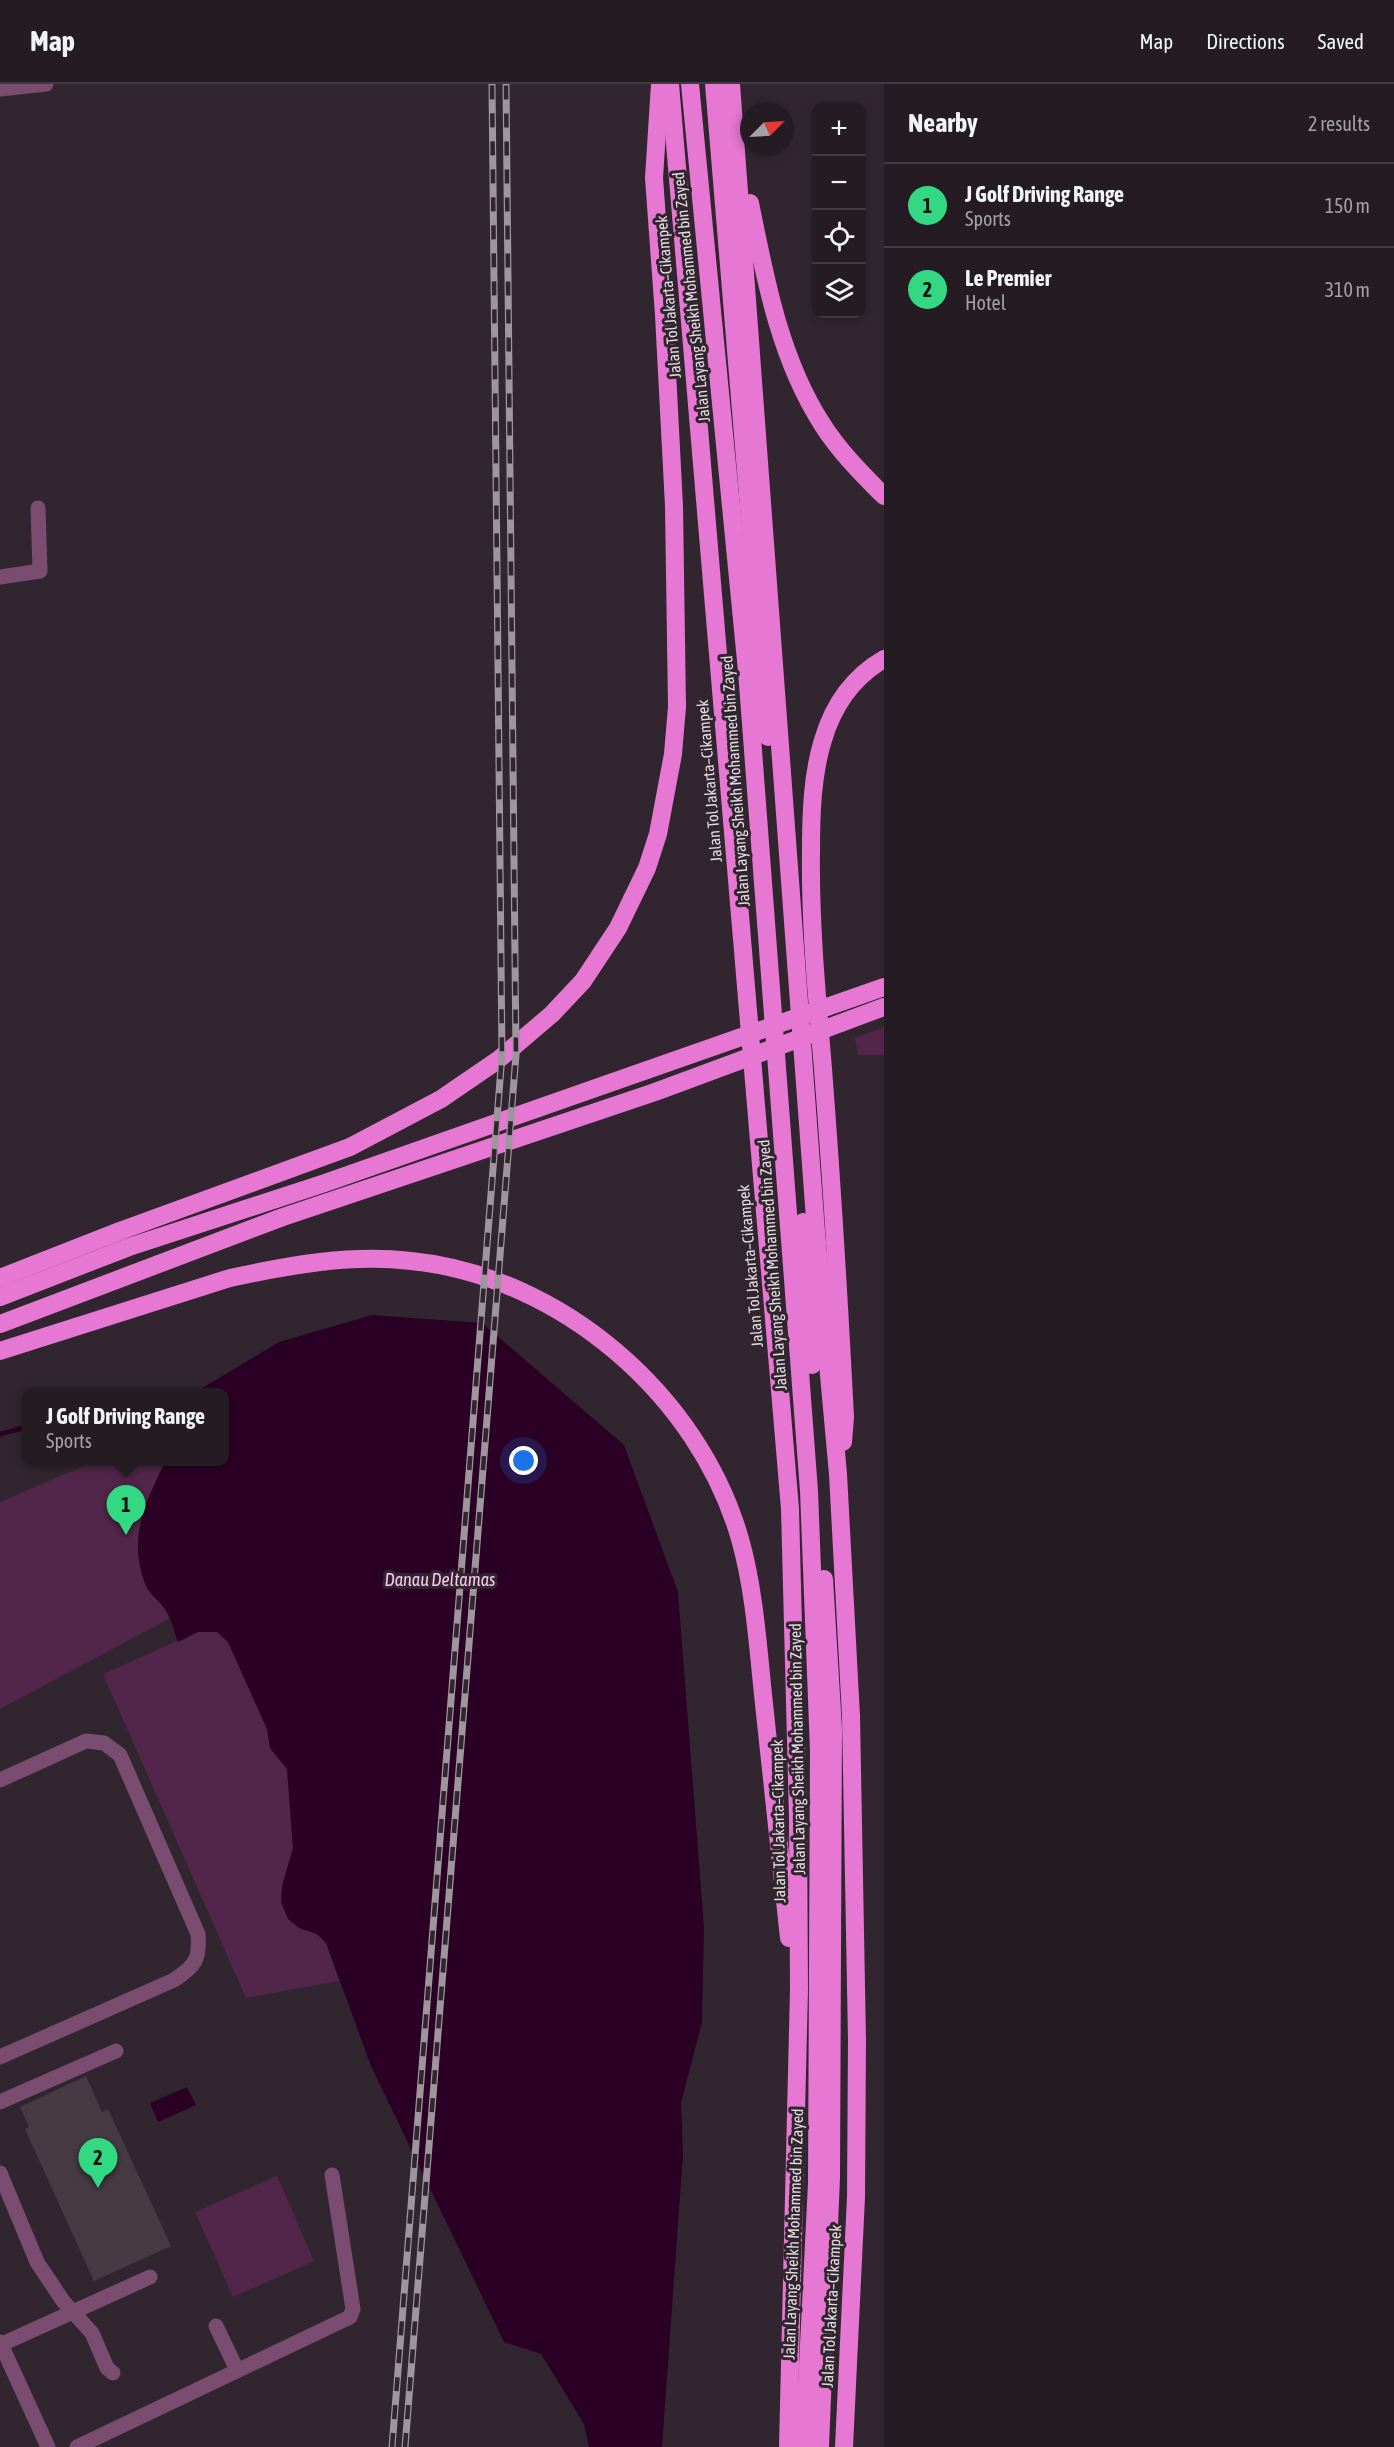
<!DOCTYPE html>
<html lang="en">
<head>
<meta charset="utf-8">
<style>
  body { margin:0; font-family:"Asap Condensed",sans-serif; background:#312930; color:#f1f3f6 }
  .controls { position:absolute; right:18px; top:18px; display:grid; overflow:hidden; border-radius:12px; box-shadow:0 3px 9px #0003 }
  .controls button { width:54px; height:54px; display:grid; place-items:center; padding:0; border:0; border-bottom:2px solid #423a41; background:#251c23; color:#f1f3f6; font:30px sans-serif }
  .compass { position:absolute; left:740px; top:18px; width:54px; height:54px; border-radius:50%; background:#251c23; box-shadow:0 3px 9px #0003; rotate:66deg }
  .you { position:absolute; left:524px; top:1377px; width:21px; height:21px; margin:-15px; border:4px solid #fff; border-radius:50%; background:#1a73e8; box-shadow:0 0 0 9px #1a73e833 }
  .badge { display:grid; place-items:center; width:39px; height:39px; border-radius:50%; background:#33d882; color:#111; font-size:20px; font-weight:700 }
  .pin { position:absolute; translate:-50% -50px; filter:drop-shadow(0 2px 3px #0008) }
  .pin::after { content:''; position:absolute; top:32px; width:21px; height:18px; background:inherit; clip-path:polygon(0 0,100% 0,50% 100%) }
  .popup { position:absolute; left:22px; top:1304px; width:207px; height:78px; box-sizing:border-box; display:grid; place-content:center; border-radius:12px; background:#251c23; filter:drop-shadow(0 2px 4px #0005); font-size:20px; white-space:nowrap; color:#a3a1a6 }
  .popup b { font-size:22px; color:#f1f3f6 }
  .popup::after { content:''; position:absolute; left:50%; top:100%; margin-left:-12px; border:12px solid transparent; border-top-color:#251c23 }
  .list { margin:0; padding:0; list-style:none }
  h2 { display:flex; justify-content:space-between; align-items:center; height:78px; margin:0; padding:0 24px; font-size:26px }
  h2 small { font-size:20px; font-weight:400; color:#a3a1a6 }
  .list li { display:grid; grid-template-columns:39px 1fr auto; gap:18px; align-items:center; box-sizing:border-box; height:84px; padding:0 24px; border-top:2px solid #423a41 }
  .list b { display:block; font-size:22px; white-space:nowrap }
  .list p { margin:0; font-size:20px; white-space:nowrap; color:#a3a1a6 }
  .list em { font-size:20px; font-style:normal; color:#a3a1a6 }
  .icon { flex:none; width:33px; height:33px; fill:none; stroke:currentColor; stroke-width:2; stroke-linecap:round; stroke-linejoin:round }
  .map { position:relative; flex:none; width:884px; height:2363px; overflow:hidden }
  header { display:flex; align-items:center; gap:36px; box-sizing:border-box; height:84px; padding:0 30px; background:#251c23; border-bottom:2px solid #423a41 }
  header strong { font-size:28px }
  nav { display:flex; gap:33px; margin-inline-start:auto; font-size:21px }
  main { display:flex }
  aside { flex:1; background:#251c23 }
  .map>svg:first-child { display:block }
  .green { fill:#52264a }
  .water { fill:#2b0025 }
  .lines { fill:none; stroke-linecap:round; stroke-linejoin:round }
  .stream { stroke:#2b0025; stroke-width:5 }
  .building { fill:#463a43 }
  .minor { stroke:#7a4d70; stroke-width:15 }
  .highway { stroke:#e677d2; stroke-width:18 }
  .rail-casing { stroke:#9f969d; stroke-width:7 }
  .rail { stroke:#31262f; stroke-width:4.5; stroke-dasharray:14; stroke-linecap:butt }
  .labels { text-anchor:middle; stroke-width:6; stroke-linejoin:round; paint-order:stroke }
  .street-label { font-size:16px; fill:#e4dce1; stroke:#31262f }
  .water-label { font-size:18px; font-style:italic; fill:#ffc5f2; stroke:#31262f }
</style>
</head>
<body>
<header>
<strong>Map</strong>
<nav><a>Map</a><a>Directions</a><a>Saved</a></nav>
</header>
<main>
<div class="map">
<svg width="884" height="2363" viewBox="0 0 884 2363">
  <rect width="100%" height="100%" fill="#31262f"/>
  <g class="green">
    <path d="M884,943V971H858L855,954Z"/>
    <path d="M93,1378H221L266,1483L0,1625V1418Z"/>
    <path d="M198,1548H217L228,1558L267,1645L270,1664L287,1685L293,1764L282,1802L299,1844L317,1850L326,1858L339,1897L246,1914L103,1590Z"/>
    <path d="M277,2092L314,2177L233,2213L195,2128Z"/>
  </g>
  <g class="water">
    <path d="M372,1231L482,1239L624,1361L678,1508L704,1843L702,1938L681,2019L683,2071L662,2363H589L584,2340L541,2270L504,2258L371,1982L326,1859L317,1850L299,1844L288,1835L281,1818L282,1802L293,1764L287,1685L270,1664L267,1645L228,1558L217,1548H198L178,1558C174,1548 172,1536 166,1527C161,1518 150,1511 146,1502C127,1455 145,1419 165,1378H225V1308H197L199,1306L279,1258Z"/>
    <path d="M187,2003L196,2021L158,2038L150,2019Z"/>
  </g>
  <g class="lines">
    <path class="stream" d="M0,1350L27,1343"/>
  </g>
  <path class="building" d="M86,1992L102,2028L108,2025L171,2162L94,2197L25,2045L29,2043L20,2023Z"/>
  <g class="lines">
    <g class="minor">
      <path d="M0,5L46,0"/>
      <path d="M0,493L40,487L38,424"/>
      <path d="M0,1696L86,1657L104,1659L120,1671L198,1850C200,1876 195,1882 174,1896L0,1973"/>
      <path d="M0,2018L116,1967"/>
      <path d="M0,2089L37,2178L63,2217L92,2249L107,2284L113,2289"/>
      <path d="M216,2242L237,2286"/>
      <path d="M0,2258L48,2363"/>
      <path d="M0,2261L150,2193"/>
      <path d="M77,2363L350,2233L353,2225L332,2091"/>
    </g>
    <g class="highway">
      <path d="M670,0L790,1425L798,1734L799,1905L788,2363"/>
      <path d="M690,0L747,587L809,1407L819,1667L817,2099L804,2363"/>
      <path d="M714,0L768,653"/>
      <path d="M731,0L816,1148L838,1390L851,1632L857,1956L856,2113L844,2363"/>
      <path d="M750,119C765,194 780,275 822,340C839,367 862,390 884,412"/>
      <path d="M803,1138L812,1281"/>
      <path d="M0,1194L120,1147L350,1063L441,1015L498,976L552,930L583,897L618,844L647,784L658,750L673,670L677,623L674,422L664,231L654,94L660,0"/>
      <path d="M0,1213L129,1163L322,1100L884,903"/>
      <path d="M0,1240L283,1133L655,1008L884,923"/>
      <path d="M0,1267L230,1194C290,1181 350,1170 411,1177C560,1192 699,1311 740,1455C755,1508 758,1565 764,1620C772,1698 781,1776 789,1854"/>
      <path d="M843,1358L845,1333C839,1216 832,1101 823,985C817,912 810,841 811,768C811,731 812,691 823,656C833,622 853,593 884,575"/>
      <path d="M820,2363L831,2093L833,1645L824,1495"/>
    </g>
    <g class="rail-casing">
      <g id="rail">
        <path d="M392,2363L502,971L492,0"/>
        <path d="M405,2363L516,971L506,0"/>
      </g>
    </g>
    <use href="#rail" class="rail"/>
  </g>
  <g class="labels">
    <g class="street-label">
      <text transform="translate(668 213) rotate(-95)" y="6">Jalan Tol Jakarta–Cikampek</text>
      <text transform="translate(691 213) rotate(-96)" y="6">Jalan Layang Sheikh Mohammed bin Zayed</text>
      <text transform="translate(709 697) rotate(-95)" y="6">Jalan Tol Jakarta–Cikampek</text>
      <text transform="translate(735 697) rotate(-94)" y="6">Jalan Layang Sheikh Mohammed bin Zayed</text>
      <text transform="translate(772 1181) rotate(-94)" y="6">Jalan Layang Sheikh Mohammed bin Zayed</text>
      <text transform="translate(750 1182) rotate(-95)" y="6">Jalan Tol Jakarta–Cikampek</text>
      <text transform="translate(797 1665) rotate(-91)" y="6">Jalan Layang Sheikh Mohammed bin Zayed</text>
      <text transform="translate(778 1737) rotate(-91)" y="6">Jalan Tol Jakarta–Cikampek</text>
      <text transform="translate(793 2150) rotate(-88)" y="6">Jalan Layang Sheikh Mohammed bin Zayed</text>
      <text transform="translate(831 2222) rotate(-87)" y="6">Jalan Tol Jakarta–Cikampek</text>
    </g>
    <g class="water-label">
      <text x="440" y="1502">Danau Deltamas</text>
    </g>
  </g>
</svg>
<div class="controls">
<button>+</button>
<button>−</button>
<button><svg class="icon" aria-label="locate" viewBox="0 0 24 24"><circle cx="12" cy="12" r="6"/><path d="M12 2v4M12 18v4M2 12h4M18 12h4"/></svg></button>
<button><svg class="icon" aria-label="layers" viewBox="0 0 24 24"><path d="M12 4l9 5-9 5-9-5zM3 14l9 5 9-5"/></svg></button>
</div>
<svg class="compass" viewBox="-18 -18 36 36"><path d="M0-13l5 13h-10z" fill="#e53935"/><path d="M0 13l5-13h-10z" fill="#a3a1a6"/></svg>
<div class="you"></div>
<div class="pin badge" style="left:126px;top:1451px">1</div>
<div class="popup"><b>J Golf Driving Range</b>Sports</div>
<div class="pin badge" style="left:98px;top:2104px">2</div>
</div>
<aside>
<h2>Nearby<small>2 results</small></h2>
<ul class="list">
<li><span class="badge">1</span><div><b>J Golf Driving Range</b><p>Sports</p></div><em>150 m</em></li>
<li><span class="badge">2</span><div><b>Le Premier</b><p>Hotel</p></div><em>310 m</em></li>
</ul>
</aside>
</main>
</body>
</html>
